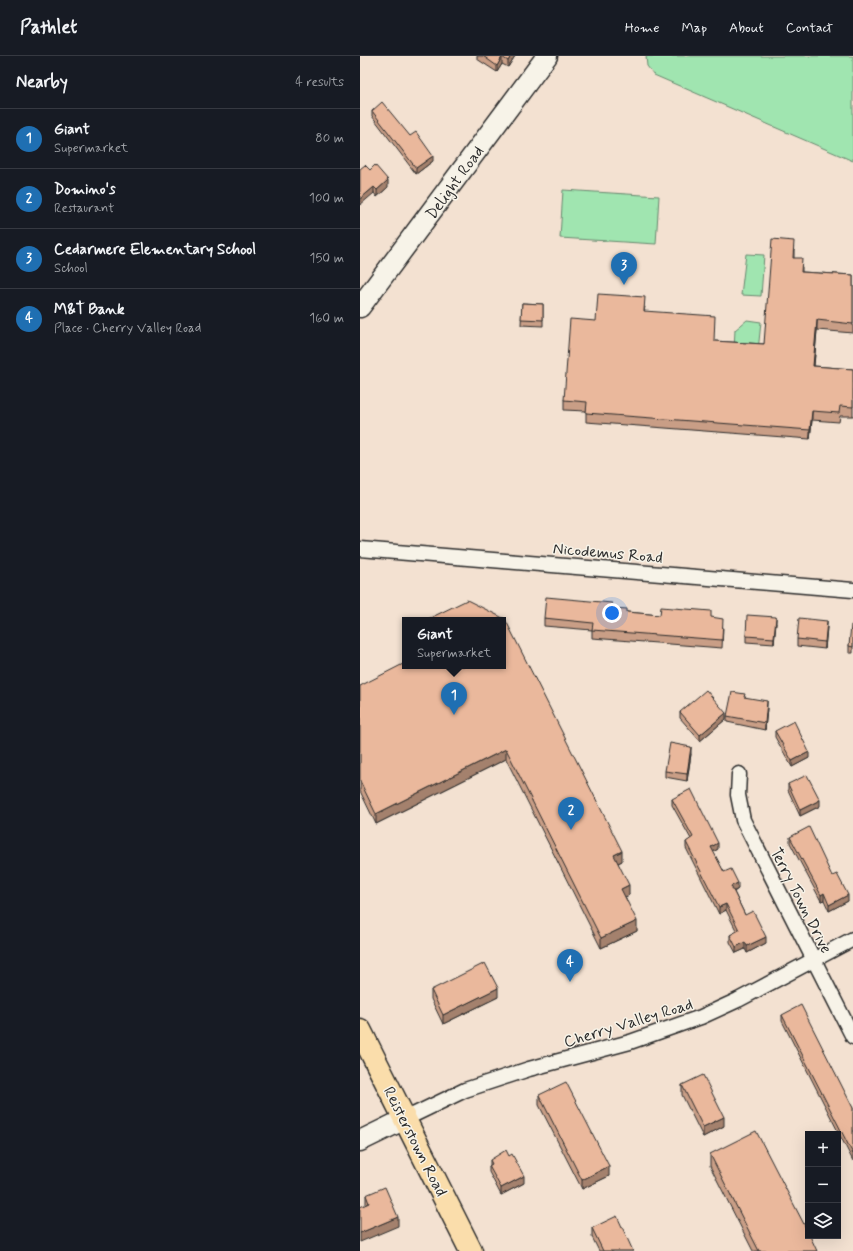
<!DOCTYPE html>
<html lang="en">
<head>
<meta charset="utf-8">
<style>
  body { margin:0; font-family:Mynerve,sans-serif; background:#20242c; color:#f1f3f6 }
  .controls { position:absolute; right:12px; bottom:12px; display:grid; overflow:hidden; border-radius:0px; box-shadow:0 4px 16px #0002 }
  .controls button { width:36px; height:36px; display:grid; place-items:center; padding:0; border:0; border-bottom:1px solid #363941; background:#171b24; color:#f1f3f6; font:20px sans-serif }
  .you { position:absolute; left:252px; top:557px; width:14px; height:14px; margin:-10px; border:3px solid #fff; border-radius:50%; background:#1a73e8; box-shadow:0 0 0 6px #1a73e833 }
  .badge { display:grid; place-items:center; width:26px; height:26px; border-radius:50%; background:#1f6fb2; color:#fff; font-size:13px; font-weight:700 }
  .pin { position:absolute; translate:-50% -33px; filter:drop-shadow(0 1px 2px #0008) }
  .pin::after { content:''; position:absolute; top:21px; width:14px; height:12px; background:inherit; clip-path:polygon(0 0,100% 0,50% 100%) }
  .popup { position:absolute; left:42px; top:561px; width:104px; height:52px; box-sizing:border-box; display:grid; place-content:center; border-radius:0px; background:#171b24; filter:drop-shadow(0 1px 3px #0005); font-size:13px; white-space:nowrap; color:#9ea1a6 }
  .popup b { font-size:15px; color:#f1f3f6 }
  .popup::after { content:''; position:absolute; left:50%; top:100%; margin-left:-8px; border:8px solid transparent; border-top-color:#171b24 }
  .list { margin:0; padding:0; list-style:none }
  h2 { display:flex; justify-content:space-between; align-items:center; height:52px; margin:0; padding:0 16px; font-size:17px }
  h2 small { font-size:13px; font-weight:400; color:#9ea1a6 }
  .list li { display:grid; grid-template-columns:26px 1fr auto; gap:12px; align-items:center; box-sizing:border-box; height:60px; padding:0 16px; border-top:1px solid #363941 }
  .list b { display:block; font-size:15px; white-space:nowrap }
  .list p { margin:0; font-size:13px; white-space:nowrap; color:#9ea1a6 }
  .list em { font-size:13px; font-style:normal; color:#9ea1a6 }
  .icon { flex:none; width:22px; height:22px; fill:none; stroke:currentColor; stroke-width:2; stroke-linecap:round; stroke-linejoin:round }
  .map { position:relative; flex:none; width:493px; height:1195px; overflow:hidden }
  header { display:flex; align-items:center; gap:24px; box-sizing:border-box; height:56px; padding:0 20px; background:#171b24; border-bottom:1px solid #363941 }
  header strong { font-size:19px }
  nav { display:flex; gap:22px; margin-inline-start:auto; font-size:14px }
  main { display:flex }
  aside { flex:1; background:#171b24 }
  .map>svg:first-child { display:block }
  .green { fill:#a0e5b0; stroke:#66886e }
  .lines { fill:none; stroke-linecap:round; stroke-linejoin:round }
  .street-casing { stroke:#2b2b2b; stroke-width:17 }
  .secondary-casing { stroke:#2b2b2b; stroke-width:23 }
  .primary-casing { stroke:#2b2b2b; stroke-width:25 }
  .street { stroke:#f7f3e8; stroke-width:14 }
  .secondary { stroke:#f7f3e8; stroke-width:20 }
  .primary { stroke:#faddab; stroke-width:22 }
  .wall { fill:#c99e86; stroke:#2b2b2b }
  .shaded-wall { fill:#a4816d; stroke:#2b2b2b }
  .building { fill:#eab89c; stroke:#2b2b2b }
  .labels { text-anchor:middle; stroke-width:3; stroke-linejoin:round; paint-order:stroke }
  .street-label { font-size:16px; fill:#2b2b2b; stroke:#f7f3e8 }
</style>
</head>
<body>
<header>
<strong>Pathlet</strong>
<nav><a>Home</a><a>Map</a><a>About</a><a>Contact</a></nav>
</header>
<main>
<aside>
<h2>Nearby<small>4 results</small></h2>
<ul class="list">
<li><span class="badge">1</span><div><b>Giant</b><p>Supermarket</p></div><em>80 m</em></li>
<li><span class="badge">2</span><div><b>Domino's</b><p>Restaurant</p></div><em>100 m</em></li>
<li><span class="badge">3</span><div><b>Cedarmere Elementary School</b><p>School</p></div><em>150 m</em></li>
<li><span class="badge">4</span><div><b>M&amp;T Bank</b><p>Place · Cherry Valley Road</p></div><em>160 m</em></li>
</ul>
</aside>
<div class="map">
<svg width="493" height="1195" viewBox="0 0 493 1195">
  <rect width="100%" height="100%" fill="#f3e1d1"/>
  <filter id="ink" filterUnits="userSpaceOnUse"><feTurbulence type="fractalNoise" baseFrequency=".025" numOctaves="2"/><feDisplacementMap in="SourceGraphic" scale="8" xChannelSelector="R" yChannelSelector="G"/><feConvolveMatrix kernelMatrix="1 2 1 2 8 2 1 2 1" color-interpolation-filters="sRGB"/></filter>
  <g filter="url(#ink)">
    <g class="green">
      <path d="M286,0H493V105L294,19L287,10Z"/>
      <path d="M203,134L299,140L296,188L200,182Z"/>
      <path d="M386,198L404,199L401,240L381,239Z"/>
      <path d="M387,264L401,266L398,295L374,292L375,274Z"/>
    </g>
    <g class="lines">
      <g class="street-casing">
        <g id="street">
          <path d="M0,493L493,534"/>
          <path d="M379,718L378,739L383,764L493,981"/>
          <path d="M45,1063L105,1034L169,1013L270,986L341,961L378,944L493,883"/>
        </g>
      </g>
      <g class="secondary-casing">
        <g id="secondary">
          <path d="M0,251L187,0"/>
          <path d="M0,1085L45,1063"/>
        </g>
      </g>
      <g class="primary-casing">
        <path id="primary" d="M0,974L111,1195"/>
      </g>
      <use href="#street" class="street"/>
      <use href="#secondary" class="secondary"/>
      <use href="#primary" class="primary"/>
    </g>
    <g class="wall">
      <path d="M117,0H155L148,11L142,8L137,16L117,3Z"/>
      <path d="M12,55L50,80L73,105L56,118L12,60Z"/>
      <path d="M10,114L28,131L17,141L14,137Z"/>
      <path d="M434,194V202L442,211V216L493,219V277L457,274L454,310L493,313V360H480L479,366L452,364L450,383L226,366V355L204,354V344L236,265L285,251L284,255L354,285L404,288Z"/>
      <path d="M162,247L183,248V270L161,269Z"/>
      <path d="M252,552L267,556L300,559L351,561L363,571L362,592L232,582V574L184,570V562Z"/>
      <path d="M416,567L414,588L386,586V580Z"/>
      <path d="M493,569V597H489V590Z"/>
      <path d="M467,571L465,593L437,590V583Z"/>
      <path d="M143,610L262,805L258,807L269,839L265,841L277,875L241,892L146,703L16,768L0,735V630Z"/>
      <path d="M385,641L407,652L405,674L367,666V660Z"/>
      <path d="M320,656L366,663L340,685L320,662Z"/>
      <path d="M415,675L449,702L432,711L415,681Z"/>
      <path d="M331,698L327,725L305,721V715Z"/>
      <path d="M428,728L460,750L440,760L428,734Z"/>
      <path d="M312,743L358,793L353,796L364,816L378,833L374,836L385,859L406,887L387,897L385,893L376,897L370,886V879L377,876L366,854L359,858L326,792V786L331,783L312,749Z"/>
      <path d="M430,781L472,820L488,845L469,855L464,844L461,845L430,787Z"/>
      <path d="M71,934L138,941L83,968L71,943Z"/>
      <path d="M422,959L493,1052V1105L422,965Z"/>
      <path d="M322,1029L364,1070L343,1081L322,1039Z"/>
      <path d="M179,1039L249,1120L222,1133L179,1049Z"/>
      <path d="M350,1098L457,1195H393L350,1110Z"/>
      <path d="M130,1104L164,1127L141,1139L129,1116V1110L130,1109Z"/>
      <path d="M6,1139L38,1170L6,1148Z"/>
      <path d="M232,1172L273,1195H239L232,1181Z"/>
    </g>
    <g class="shaded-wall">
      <path d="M151,0H155L148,11V5Z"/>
      <path d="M142,1V8L137,16V10Z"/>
      <path d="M73,100V105L56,118V112Z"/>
      <path d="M28,124V131L17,141V134Z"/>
      <path d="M14,131V137L0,149V143Z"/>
      <path d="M457,264V274L453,319V310Z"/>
      <path d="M452,355V364L450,383V374Z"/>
      <path d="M416,561V567L414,588V582Z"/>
      <path d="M467,565V571L465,593V586Z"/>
      <path d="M407,645V652L405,674V667Z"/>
      <path d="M366,657V663L340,685V679Z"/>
      <path d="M331,691V698L327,725V718Z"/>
      <path d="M146,693V703L16,768V758Z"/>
      <path d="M449,696V702L432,711V705Z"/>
      <path d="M460,744V750L440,760V754Z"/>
      <path d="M358,787V793L351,797V791Z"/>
      <path d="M262,795V805L254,809V799Z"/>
      <path d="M378,827V833L371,837V830Z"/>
      <path d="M269,829V839L261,843V833Z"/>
      <path d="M464,837V844L461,845V839Z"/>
      <path d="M488,839V845L469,855V849Z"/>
      <path d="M366,848V854L359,858V851Z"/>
      <path d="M277,865V875L241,892V882Z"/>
      <path d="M406,881V887L387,897V890Z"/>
      <path d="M385,886V893L376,897V891Z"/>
      <path d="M138,932V941L83,968V959Z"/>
      <path d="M364,1061V1070L343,1081V1071Z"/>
      <path d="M249,1110V1120L222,1133V1124Z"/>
      <path d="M164,1120V1127L141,1139V1132Z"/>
      <path d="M38,1161V1170L0,1186V1177Z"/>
    </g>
    <g class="building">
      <path d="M123,0H151L148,5L142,1L137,10Z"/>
      <path d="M22,46L50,80L56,76L73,100L56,112L12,55Z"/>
      <path d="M5,109L10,114L15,109L28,124L17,134L14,131L0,143V113Z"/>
      <path d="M412,183L434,185L433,202H442L441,216L493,219V268L457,264L453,310L493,313V351L480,350L479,357L452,355L450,374L226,357L227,346L204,344L210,263L236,265L238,238L285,241L284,255L355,260L354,285L404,288Z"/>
      <path d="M162,247L183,248V264L161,263Z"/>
      <path d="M186,541L252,547V552L267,553V556L300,559L301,551L351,555V561L363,563L362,584L232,574L233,567L184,562Z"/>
      <path d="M107,544L145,563L262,795L254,799L269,829L261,833L277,865L241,882L146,693L16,758L0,725V630L45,607V610H143V564H66Z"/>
      <path d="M387,559L416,561L414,582L386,580Z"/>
      <path d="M439,562L467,565L465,586L437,583Z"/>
      <path d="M491,569H493V591L489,590Z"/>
      <path d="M346,634L366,657L340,679L320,656Z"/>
      <path d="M372,636L385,638L384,641L407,645L405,667L367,660Z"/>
      <path d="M434,665L449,696L432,705L415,675Z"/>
      <path d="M310,687L331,691L327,718L305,715Z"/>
      <path d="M447,719L460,744L440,754L428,728Z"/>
      <path d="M331,733L358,787L351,791L364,816L371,813L378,827L371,830L385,859L393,855L406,881L387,890L385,886L376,891L370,879L379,874L366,848L359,851L326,786L333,781L312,743Z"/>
      <path d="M449,771L472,820L477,818L488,839L469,849L464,837L461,839L430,781Z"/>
      <path d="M125,907L138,932L83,959L71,934Z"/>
      <path d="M441,949L493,1052V1098L422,959Z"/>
      <path d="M343,1019L364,1061L343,1071L322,1029Z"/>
      <path d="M206,1026L249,1110L222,1124L179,1039Z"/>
      <path d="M396,1075L448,1176V1180H450L457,1195H399L350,1098Z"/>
      <path d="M146,1094L149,1100L152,1098L164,1120L141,1132L129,1110L132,1108L130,1104Z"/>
      <path d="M25,1131L38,1161L0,1177V1151L9,1147L6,1139Z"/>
      <path d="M257,1160L273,1195H243L232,1172Z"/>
    </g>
  </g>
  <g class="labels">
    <g class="street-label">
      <text transform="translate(94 126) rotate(-54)" y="6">Delight Road</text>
      <text transform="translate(248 496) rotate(5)" y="6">Nicodemus Road</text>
      <text transform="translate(442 844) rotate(63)" y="6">Terry Town Drive</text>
      <text transform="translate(268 966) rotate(-17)" y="6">Cherry Valley Road</text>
      <text transform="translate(56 1085) rotate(63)" y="6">Reisterstown Road</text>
    </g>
  </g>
</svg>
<div class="controls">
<button>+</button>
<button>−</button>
<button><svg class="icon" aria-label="layers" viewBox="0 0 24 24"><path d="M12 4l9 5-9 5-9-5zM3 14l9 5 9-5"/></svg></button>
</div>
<div class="you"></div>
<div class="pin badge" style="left:94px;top:659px">1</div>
<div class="popup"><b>Giant</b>Supermarket</div>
<div class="pin badge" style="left:211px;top:774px">2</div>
<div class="pin badge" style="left:264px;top:229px">3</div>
<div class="pin badge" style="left:210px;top:926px">4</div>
</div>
</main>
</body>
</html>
